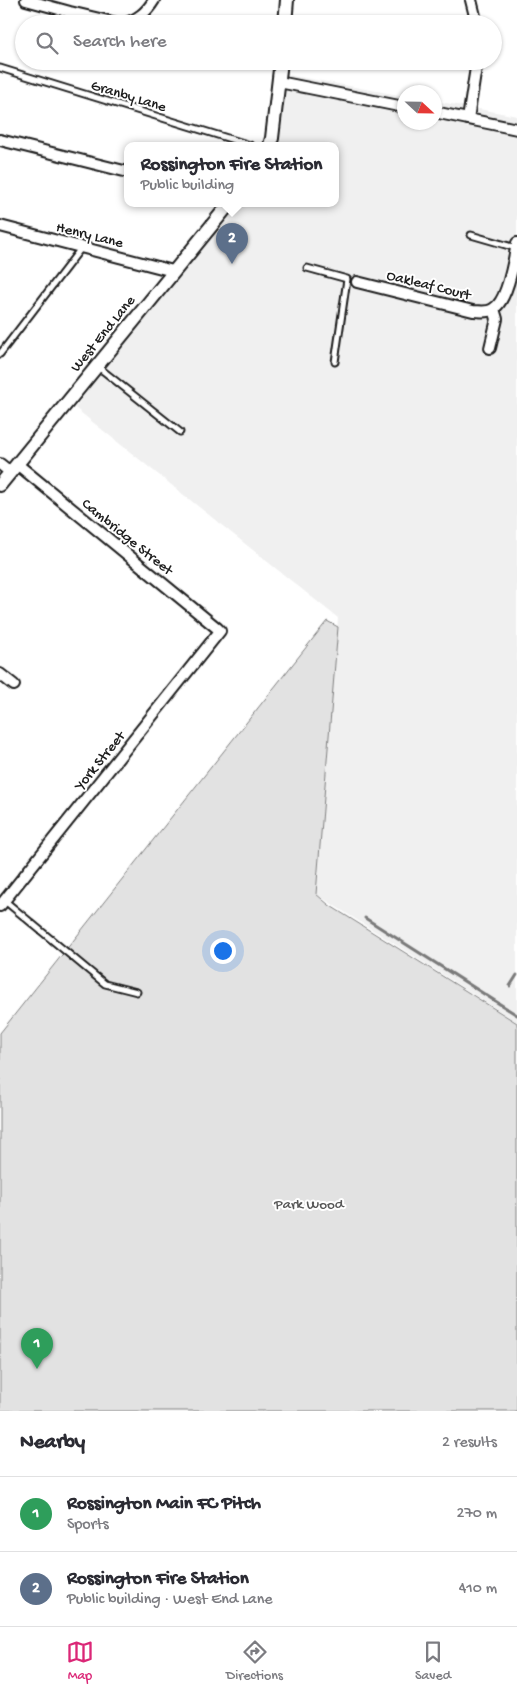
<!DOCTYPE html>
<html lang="en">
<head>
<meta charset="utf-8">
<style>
  body { margin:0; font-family:"Gochi Hand",sans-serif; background:#f7f7f7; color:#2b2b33 }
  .compass { position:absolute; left:397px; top:85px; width:45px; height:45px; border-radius:50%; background:#fff; box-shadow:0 1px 4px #0004; rotate:112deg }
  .you { position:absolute; left:222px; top:950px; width:18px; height:18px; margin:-12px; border:4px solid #fff; border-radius:50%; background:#1a73e8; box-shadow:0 0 0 8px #1a73e833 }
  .badge { display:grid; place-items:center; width:32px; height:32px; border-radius:50%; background:#db2777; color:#fff; font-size:16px; font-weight:700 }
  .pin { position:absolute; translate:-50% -41px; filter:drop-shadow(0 1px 2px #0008) }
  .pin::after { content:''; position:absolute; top:26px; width:18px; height:15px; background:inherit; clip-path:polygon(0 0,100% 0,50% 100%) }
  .popup { position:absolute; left:124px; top:142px; width:215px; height:65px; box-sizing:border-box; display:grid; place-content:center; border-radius:10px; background:#fff; filter:drop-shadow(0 1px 4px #0005); font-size:16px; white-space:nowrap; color:#7c7c81 }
  .popup b { font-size:19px; color:#2b2b33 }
  .popup::after { content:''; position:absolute; left:50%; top:100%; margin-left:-10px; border:10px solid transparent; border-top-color:#fff }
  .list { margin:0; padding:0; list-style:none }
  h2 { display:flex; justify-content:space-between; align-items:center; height:65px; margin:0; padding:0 20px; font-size:21px }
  h2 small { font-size:16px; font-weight:400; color:#7c7c81 }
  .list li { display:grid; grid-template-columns:32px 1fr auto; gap:15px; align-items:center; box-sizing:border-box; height:75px; padding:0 20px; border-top:1px solid #e1e1e2 }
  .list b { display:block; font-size:19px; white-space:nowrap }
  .list p { margin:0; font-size:16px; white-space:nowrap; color:#7c7c81 }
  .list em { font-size:16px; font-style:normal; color:#7c7c81 }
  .icon { flex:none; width:28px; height:28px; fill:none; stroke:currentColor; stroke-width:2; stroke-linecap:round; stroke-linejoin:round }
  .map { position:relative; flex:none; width:517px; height:1411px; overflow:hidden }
  .search { position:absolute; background:#fff; box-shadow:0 1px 4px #0004; left:15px; right:15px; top:15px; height:55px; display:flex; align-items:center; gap:12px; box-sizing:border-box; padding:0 18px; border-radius:28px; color:#7c7c81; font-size:19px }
  .sheet { height:215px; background:#fff }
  nav { display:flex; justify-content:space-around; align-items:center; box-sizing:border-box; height:70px; border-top:1px solid #e1e1e2; background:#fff; font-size:14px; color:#7c7c81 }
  nav a { display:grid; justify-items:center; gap:2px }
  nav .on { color:#db2777 }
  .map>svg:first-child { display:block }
  .built { fill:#f0f0f0 }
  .green { fill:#e2e2e2; stroke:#7f7f7f }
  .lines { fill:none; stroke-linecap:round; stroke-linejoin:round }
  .stream { stroke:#7a7a7a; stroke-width:3 }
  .service-casing { stroke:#1c1c1c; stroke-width:9 }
  .minor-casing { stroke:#1c1c1c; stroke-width:14 }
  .tertiary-casing { stroke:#1c1c1c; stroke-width:16 }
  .service { stroke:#fff; stroke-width:5 }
  .minor { stroke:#fff; stroke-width:10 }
  .tertiary { stroke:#fff; stroke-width:12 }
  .labels { text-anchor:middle; stroke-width:4; stroke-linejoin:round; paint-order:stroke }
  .street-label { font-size:15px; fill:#1c1c1c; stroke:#fff }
  .park-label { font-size:15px; fill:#575757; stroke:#fff }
</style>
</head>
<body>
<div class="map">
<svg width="517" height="1411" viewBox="0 0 517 1411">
  <rect width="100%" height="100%" fill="#fff"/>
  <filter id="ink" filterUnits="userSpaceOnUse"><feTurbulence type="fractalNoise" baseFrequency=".02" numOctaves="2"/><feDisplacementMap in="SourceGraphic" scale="10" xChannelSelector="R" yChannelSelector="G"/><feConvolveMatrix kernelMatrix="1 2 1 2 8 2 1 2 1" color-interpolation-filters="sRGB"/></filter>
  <g filter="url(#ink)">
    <path class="built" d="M272,72L404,96V122H434L435,101L517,116V1022L316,894L338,618L75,408L224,203H336V145H266Z"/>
    <path class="green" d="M327,621L338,627L316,894L329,905L517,1023V1411H0V1033Z"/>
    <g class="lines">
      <g class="stream">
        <path d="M365,918L517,1015"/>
        <path d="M510,986L517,975"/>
      </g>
      <g class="service-casing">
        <g id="service">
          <path d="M0,68L250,145"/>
          <path d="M471,235L516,248"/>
          <path d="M307,268L347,279L335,362"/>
          <path d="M0,354L82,247"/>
          <path d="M97,366L180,432"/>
          <path d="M5,901L105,984L137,992"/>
        </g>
      </g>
      <g class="minor-casing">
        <g id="minor">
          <path d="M26,0L70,12L121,24"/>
          <path d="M471,0L477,24"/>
          <path d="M124,24C138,19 146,13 154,0"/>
          <path d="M279,82L404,107"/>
          <path d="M434,112L517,129"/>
          <path d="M468,119L477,61"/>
          <path d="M0,140L128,172"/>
          <path d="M0,226L173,271"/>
          <path d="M357,282L473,311C480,311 487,313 493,309C508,301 514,259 517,243"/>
          <path d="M490,348L497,319L494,309"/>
          <path d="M0,464L10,472"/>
          <path d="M0,674L14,685"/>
          <path d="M0,906L220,631L217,628L17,464"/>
        </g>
      </g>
      <g class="tertiary-casing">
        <g id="tertiary">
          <path d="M285,24L287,0"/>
          <path d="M270,145L272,138L281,61"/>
          <path d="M0,485L230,203"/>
        </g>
      </g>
      <use href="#service" class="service"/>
      <use href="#minor" class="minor"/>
      <use href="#tertiary" class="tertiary"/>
    </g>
  </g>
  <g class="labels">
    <g class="street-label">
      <text transform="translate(129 95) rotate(17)" y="5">Granby Lane</text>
      <text transform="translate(90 234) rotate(14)" y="5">Henry Lane</text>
      <text transform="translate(429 284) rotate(14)" y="5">Oakleaf Court</text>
      <text transform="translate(102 333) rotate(-51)" y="5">West End Lane</text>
      <text transform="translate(128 536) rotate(39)" y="5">Cambridge Street</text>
      <text transform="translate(99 760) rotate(-51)" y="5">York Street</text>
    </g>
    <g class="park-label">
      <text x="309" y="1208">Park Wood</text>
    </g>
  </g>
</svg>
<svg class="compass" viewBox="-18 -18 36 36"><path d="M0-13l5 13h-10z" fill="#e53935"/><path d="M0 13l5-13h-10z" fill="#7c7c81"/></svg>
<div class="you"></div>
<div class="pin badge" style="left:37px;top:1369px;background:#2e9e5b">1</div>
<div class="pin badge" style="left:232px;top:264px;background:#5c6f8a">2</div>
<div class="popup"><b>Rossington Fire Station</b>Public building</div>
<div class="search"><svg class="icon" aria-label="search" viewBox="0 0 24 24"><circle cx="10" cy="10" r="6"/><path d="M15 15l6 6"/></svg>Search here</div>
</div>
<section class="sheet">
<h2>Nearby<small>2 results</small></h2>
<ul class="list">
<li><span class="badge" style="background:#2e9e5b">1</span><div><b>Rossington Main FC Pitch</b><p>Sports</p></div><em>270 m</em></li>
<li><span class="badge" style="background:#5c6f8a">2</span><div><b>Rossington Fire Station</b><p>Public building · West End Lane</p></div><em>410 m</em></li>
</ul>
</section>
<nav>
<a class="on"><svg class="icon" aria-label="map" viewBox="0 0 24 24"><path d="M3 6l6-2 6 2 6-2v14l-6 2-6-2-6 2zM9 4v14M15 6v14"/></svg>Map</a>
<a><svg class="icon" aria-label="directions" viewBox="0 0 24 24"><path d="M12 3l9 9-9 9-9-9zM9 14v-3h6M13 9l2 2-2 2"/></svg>Directions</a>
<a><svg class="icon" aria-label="saved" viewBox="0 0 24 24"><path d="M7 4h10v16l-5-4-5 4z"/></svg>Saved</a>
</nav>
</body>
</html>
